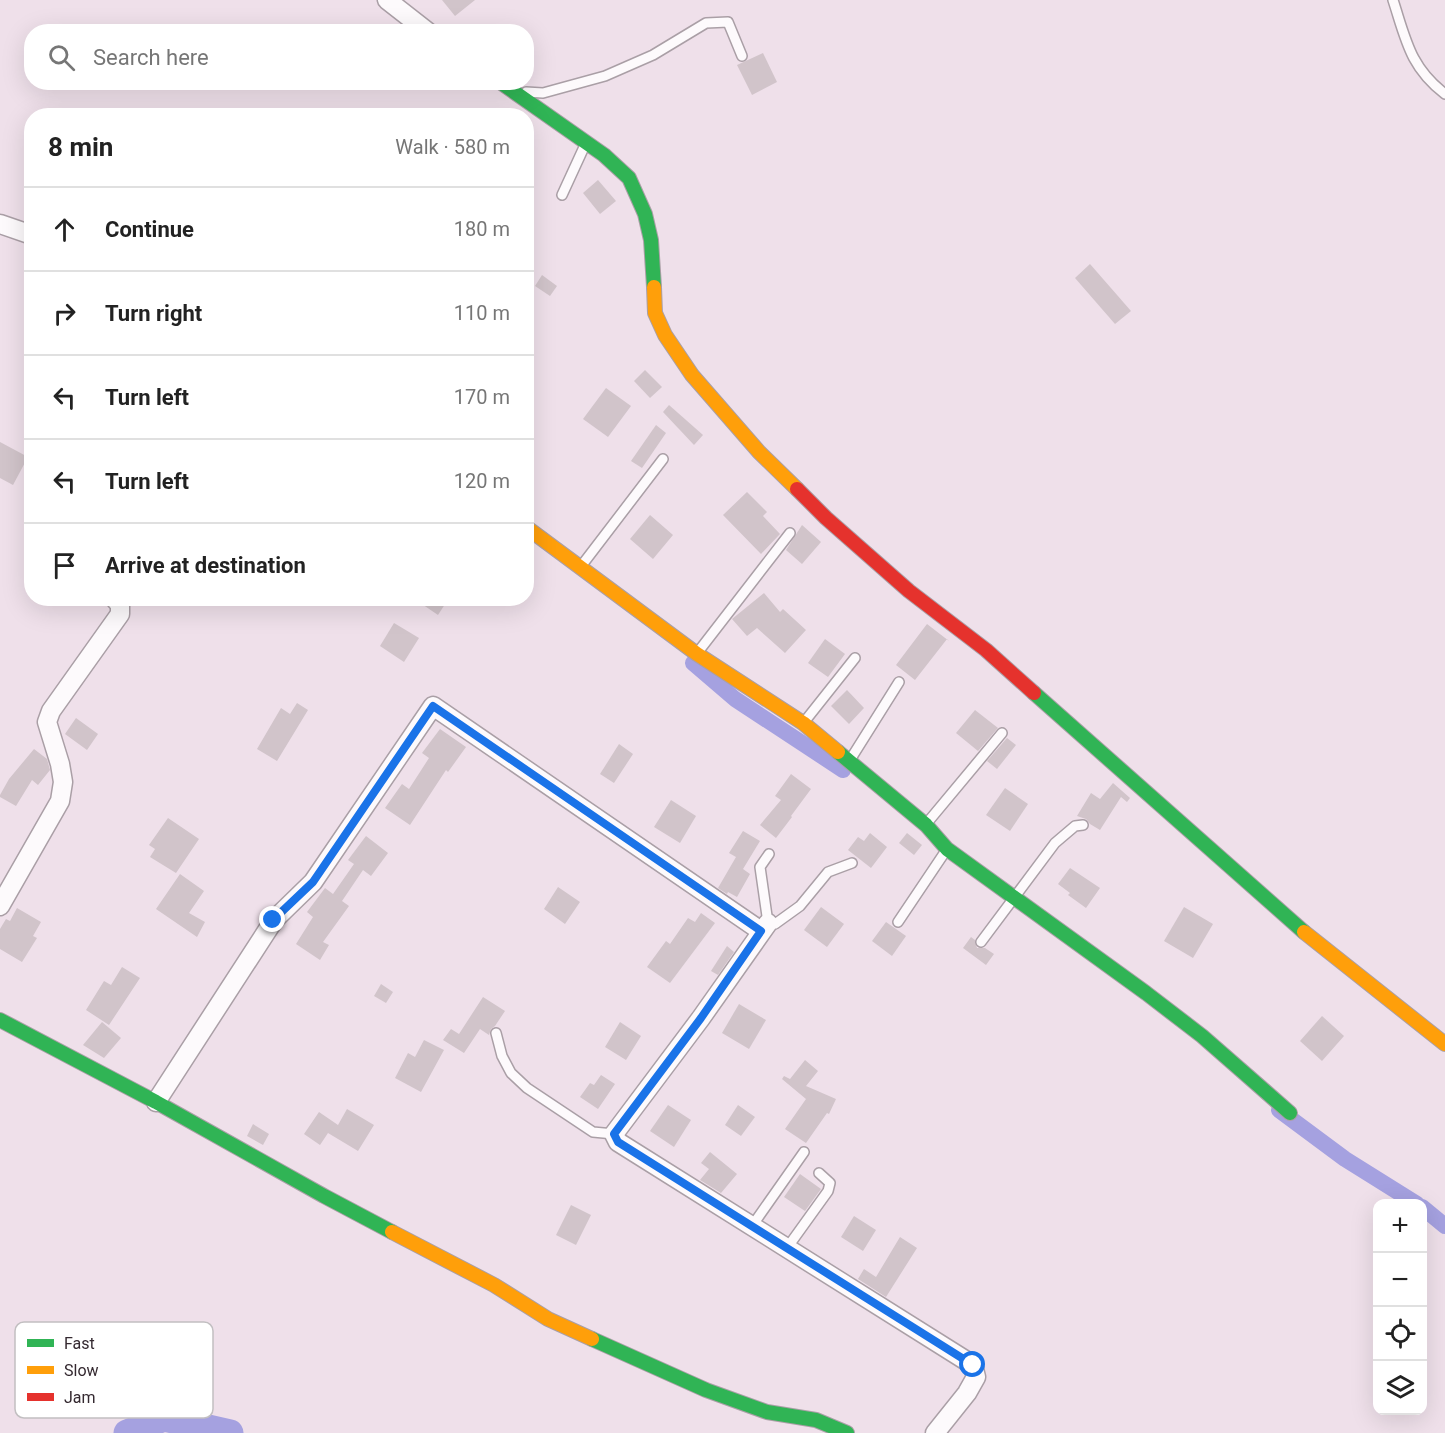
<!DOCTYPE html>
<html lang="en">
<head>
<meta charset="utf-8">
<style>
  body { margin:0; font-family:Roboto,sans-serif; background:#f2f2f2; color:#222 }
  .controls { position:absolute; right:18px; bottom:18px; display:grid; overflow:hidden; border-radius:12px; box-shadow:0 6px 24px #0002 }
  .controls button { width:54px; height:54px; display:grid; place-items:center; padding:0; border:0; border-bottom:2px solid #e0e0e0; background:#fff; color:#222; font:30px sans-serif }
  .stop { position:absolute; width:18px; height:18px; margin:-14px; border:4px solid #1a73e8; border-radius:50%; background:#fff }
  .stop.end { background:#1a73e8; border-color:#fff; box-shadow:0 2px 6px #0008 }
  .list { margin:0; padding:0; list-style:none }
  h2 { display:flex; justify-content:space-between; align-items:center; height:78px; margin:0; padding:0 24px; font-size:26px }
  h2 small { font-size:20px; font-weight:400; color:#767676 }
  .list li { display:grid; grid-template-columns:39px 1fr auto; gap:18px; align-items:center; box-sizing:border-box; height:84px; padding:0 24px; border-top:2px solid #e0e0e0 }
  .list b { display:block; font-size:22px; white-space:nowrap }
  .list em { font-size:20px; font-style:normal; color:#767676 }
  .icon { flex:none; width:33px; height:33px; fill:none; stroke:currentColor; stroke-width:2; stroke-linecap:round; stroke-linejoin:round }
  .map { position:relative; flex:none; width:1445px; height:1433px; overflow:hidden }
  .search { position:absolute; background:#fff; box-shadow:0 6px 24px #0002; left:24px; top:24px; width:510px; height:66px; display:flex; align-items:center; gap:15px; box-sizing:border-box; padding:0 21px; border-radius:24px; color:#767676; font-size:22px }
  .panel { position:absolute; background:#fff; box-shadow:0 6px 24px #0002; left:24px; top:108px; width:510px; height:498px; border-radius:24px }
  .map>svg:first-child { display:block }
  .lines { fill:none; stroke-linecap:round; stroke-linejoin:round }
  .canal { stroke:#a5a1e0; stroke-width:16 }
  .river { stroke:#a5a1e0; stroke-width:27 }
  .building { fill:#d1c4ca }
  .lane-casing { stroke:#aa9fa6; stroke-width:12 }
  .street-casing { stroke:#aa9fa6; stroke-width:21 }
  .fast-casing { stroke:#aa9fa6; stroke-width:16 }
  .slow-casing { stroke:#aa9fa6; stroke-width:16 }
  .jam-casing { stroke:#aa9fa6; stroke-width:16 }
  .lane { stroke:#fdfafc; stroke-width:9 }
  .street { stroke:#fdfafc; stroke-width:18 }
  .fast { stroke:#30b455; stroke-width:14 }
  .slow { stroke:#ff9f0a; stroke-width:14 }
  .jam { stroke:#e5322d; stroke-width:14 }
  .route { stroke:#1a73e8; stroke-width:8 }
  .key { fill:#fff; stroke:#c2bfc1; stroke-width:1.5 }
  .key-label { font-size:16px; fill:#342930 }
</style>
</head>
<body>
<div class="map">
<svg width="1445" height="1433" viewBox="0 0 1445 1433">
  <rect width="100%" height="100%" fill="#efe0ea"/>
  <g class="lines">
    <g class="canal">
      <path d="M693,663L735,699L843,770"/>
      <path d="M1279,1110L1345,1159L1417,1204"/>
      <path d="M1422,1207L1445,1226"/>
    </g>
    <path class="river" d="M127,1433L164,1418L230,1433"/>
  </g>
  <g class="building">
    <path d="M442,0H475L455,16Z"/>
    <path d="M763,53L777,82L752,95L737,65Z"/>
    <path d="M598,180L616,201L600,214L583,193Z"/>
    <path d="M1090,264L1131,311L1115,324L1075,278Z"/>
    <path d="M542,275L557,286L550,296L535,286Z"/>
    <path d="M645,370L662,387L650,398L634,381Z"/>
    <path d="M606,388L631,406L608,437L583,419Z"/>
    <path d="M669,405L703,435L694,445L663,412Z"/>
    <path d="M656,425L666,433L642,468L631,461Z"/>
    <path d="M0,442L28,457L13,485L0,478Z"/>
    <path d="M747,492L767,512L763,516L780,534L761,554L723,515Z"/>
    <path d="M650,515L673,535L653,559L630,539Z"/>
    <path d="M802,525L821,542L802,564L786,550Z"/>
    <path d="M764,593L780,612L783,609L806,630L785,653L757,628L747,636L732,619Z"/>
    <path d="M413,598H449L438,615Z"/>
    <path d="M394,623L419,638L404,662L380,646Z"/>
    <path d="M927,624L949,641L947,639L915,680L896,665Z"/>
    <path d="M825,639L845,654L828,677L808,663Z"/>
    <path d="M847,690L864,708L849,724L831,706Z"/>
    <path d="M297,703L308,710L277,761L257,749L281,708L290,714Z"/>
    <path d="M975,710L998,728L978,751L956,733Z"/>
    <path d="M76,718L98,734L87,750L65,734Z"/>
    <path d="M440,729L466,747L448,772L446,770L410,825L385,808L402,784L409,789L429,758L422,753Z"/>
    <path d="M1007,738L1016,745L997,769L987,761Z"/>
    <path d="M619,744L633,754L614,783L600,774Z"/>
    <path d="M34,749L47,759L50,770L38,785L32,780L16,806L0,797V795L9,779Z"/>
    <path d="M791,774L811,789L791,816L792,817L776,838L760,825L781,800L775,796Z"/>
    <path d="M1113,783L1130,798L1127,802L1121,797L1100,830L1090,824L1086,819L1077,816L1091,793L1100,799Z"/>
    <path d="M1005,788L1028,804L1010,831L986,815Z"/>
    <path d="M671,800L696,816L680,843L654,827Z"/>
    <path d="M168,818L199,839L176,873L150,857L155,849L149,845Z"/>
    <path d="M743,831L760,841L743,869L750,874L737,897L728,892L727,894L718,888L736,857L729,853Z"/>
    <path d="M870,833L887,847L871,868L848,850L858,837L864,841Z"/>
    <path d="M907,833L922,845L914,855L899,843Z"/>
    <path d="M366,836L388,853L371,876L363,870L342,901L349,906L323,942L329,945L320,960L296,944L313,917L307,912L325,888L333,894L354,864L348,860Z"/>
    <path d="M1070,868L1100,888L1086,908L1068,895L1070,893L1058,884Z"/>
    <path d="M180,874L204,891L189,913L205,922L197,937L156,909Z"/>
    <path d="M558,887L580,902L565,924L544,909Z"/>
    <path d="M821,907L844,924L827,947L804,930Z"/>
    <path d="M1184,907L1213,924L1193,958L1164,941Z"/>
    <path d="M17,908L41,922L33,936L37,938L22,962L0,949V929L6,919L10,921Z"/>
    <path d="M701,913L715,923L670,983L647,967L666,941L670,944L688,918L695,922Z"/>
    <path d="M886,922L906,936L892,956L872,941Z"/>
    <path d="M971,937L975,940L977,948H985L994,954L986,965L963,948Z"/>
    <path d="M727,946L734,952L718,975L711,971Z"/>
    <path d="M122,967L140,978L109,1025L86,1010L104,981L111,985Z"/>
    <path d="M381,984L393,992L386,1003L374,996Z"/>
    <path d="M483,997L505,1011L495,1026L491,1029L489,1035L480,1029L464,1053L443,1040L451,1029L459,1034Z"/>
    <path d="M739,1004L766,1020L749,1049L722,1033Z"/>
    <path d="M1322,1016L1344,1036L1322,1061L1300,1041Z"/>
    <path d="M102,1022L121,1038L104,1058L83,1045Z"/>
    <path d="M620,1022L641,1036L626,1060L605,1047Z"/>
    <path d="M424,1040L444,1050L421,1092L395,1078L408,1053L415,1057Z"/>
    <path d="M805,1060L818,1071L806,1086L836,1099L829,1114L827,1113L806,1143L785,1129L806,1099L782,1079L784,1076L790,1079Z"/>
    <path d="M601,1075L615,1084L598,1109L580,1097L590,1083L594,1085Z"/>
    <path d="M668,1105L691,1120L674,1147L650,1131Z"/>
    <path d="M738,1105L755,1117L741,1136L725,1125Z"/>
    <path d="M347,1109L374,1125L358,1151L328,1133L320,1145L304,1134L319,1112L338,1125Z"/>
    <path d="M253,1124L269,1134L263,1145L247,1136Z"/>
    <path d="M710,1152L737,1174L721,1193L700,1180L709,1169L701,1163Z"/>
    <path d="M800,1174L821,1189L805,1211L784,1197Z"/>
    <path d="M571,1205L591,1215L576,1245L556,1235Z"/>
    <path d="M854,1216L876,1230L863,1251L841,1237Z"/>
    <path d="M900,1237L917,1248L886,1297L858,1279L864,1269L876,1277Z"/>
  </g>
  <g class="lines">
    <g class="lane-casing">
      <g id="lane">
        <path d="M1393,0C1406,40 1410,67 1445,94"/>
        <path d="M526,92L543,93L605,76L653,55L706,23L728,22L742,56"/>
        <path d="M562,195L585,145"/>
        <path d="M582,565L663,459"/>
        <path d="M698,652L790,533"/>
        <path d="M805,721L855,658"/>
        <path d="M850,760L899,682"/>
        <path d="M927,823L1002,733"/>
        <path d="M769,854L760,867L768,923L775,924L800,906L828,872L852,863"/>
        <path d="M898,922L947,849"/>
        <path d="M981,942L1055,843L1075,826L1083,825"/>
        <path d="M496,1033L502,1056L511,1073L527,1088L593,1132L614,1134"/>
        <path d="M752,1226L804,1152"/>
        <path d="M787,1248L828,1191L830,1183L819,1173"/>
      </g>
    </g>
    <g class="street-casing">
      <g id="street">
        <path d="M387,0L428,32"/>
        <path d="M0,224L32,235"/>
        <path d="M0,906L60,801L63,782L60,764L47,722L51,711L120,614V605L114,598"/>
        <path d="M768,923L701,1018L614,1134L618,1142L973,1365L976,1377L967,1393L935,1433"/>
        <path d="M156,1102L274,920L313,882L433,706L761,931"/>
      </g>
    </g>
    <g class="fast-casing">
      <g id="fast">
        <path d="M500,82L604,155L629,178L645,214L651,240L654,287"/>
        <path d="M1034,693L1304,932"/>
        <path d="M838,752L926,825L947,849L1146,993L1202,1036L1290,1113"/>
        <path d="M0,1020L156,1102L324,1196L392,1232"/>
        <path d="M592,1339L706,1390L767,1412L816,1420L847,1433"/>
      </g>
    </g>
    <g class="slow-casing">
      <g id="slow">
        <path d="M654,287L655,313L665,335L692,375L759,452L797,489"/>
        <path d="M526,527L697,654L803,723L838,752"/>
        <path d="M1304,932L1445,1044"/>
        <path d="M392,1232L494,1285L548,1319L592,1339"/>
      </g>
    </g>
    <g class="jam-casing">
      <path id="jam" d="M797,489L826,518L909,591L986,650L1034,693"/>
    </g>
    <use href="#lane" class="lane"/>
    <use href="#street" class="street"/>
    <use href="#fast" class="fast"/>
    <use href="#slow" class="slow"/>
    <use href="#jam" class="jam"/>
  </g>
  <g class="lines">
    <path class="route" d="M273,920L313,882L433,706L761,931L701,1018L614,1134L618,1142L973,1365"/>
  </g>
  <rect x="15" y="1322" width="198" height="96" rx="9" class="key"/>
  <rect x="27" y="1339" width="27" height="8" fill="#30b455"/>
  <rect x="27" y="1366" width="27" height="8" fill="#ff9f0a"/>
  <rect x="27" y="1393" width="27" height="8" fill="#e5322d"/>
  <g class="key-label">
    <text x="64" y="1349">Fast</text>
    <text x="64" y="1376">Slow</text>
    <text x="64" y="1403">Jam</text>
  </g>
</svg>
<div class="controls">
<button>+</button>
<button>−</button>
<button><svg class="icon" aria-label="locate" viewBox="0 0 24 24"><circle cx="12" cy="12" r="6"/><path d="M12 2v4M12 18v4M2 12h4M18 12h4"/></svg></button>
<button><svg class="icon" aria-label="layers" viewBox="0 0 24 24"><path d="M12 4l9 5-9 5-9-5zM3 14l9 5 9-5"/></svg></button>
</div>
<div class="stop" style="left:973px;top:1365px"></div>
<div class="stop end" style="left:273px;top:920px"></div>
<div class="search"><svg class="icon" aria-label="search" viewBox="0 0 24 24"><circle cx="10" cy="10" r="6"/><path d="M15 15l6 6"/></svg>Search here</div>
<section class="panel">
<h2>8 min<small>Walk · 580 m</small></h2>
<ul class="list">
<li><svg class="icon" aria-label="ahead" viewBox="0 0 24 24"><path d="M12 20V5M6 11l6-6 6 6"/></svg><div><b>Continue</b></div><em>180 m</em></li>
<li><svg class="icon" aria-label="right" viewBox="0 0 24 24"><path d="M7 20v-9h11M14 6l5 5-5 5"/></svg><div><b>Turn right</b></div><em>110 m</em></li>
<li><svg class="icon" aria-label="left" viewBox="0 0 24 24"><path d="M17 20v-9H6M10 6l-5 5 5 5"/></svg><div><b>Turn left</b></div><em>170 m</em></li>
<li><svg class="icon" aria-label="left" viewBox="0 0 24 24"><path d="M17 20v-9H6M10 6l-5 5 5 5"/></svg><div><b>Turn left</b></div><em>120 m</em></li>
<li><svg class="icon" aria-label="arrive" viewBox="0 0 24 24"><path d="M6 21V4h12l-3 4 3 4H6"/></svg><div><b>Arrive at destination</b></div></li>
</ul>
</section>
</div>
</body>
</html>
